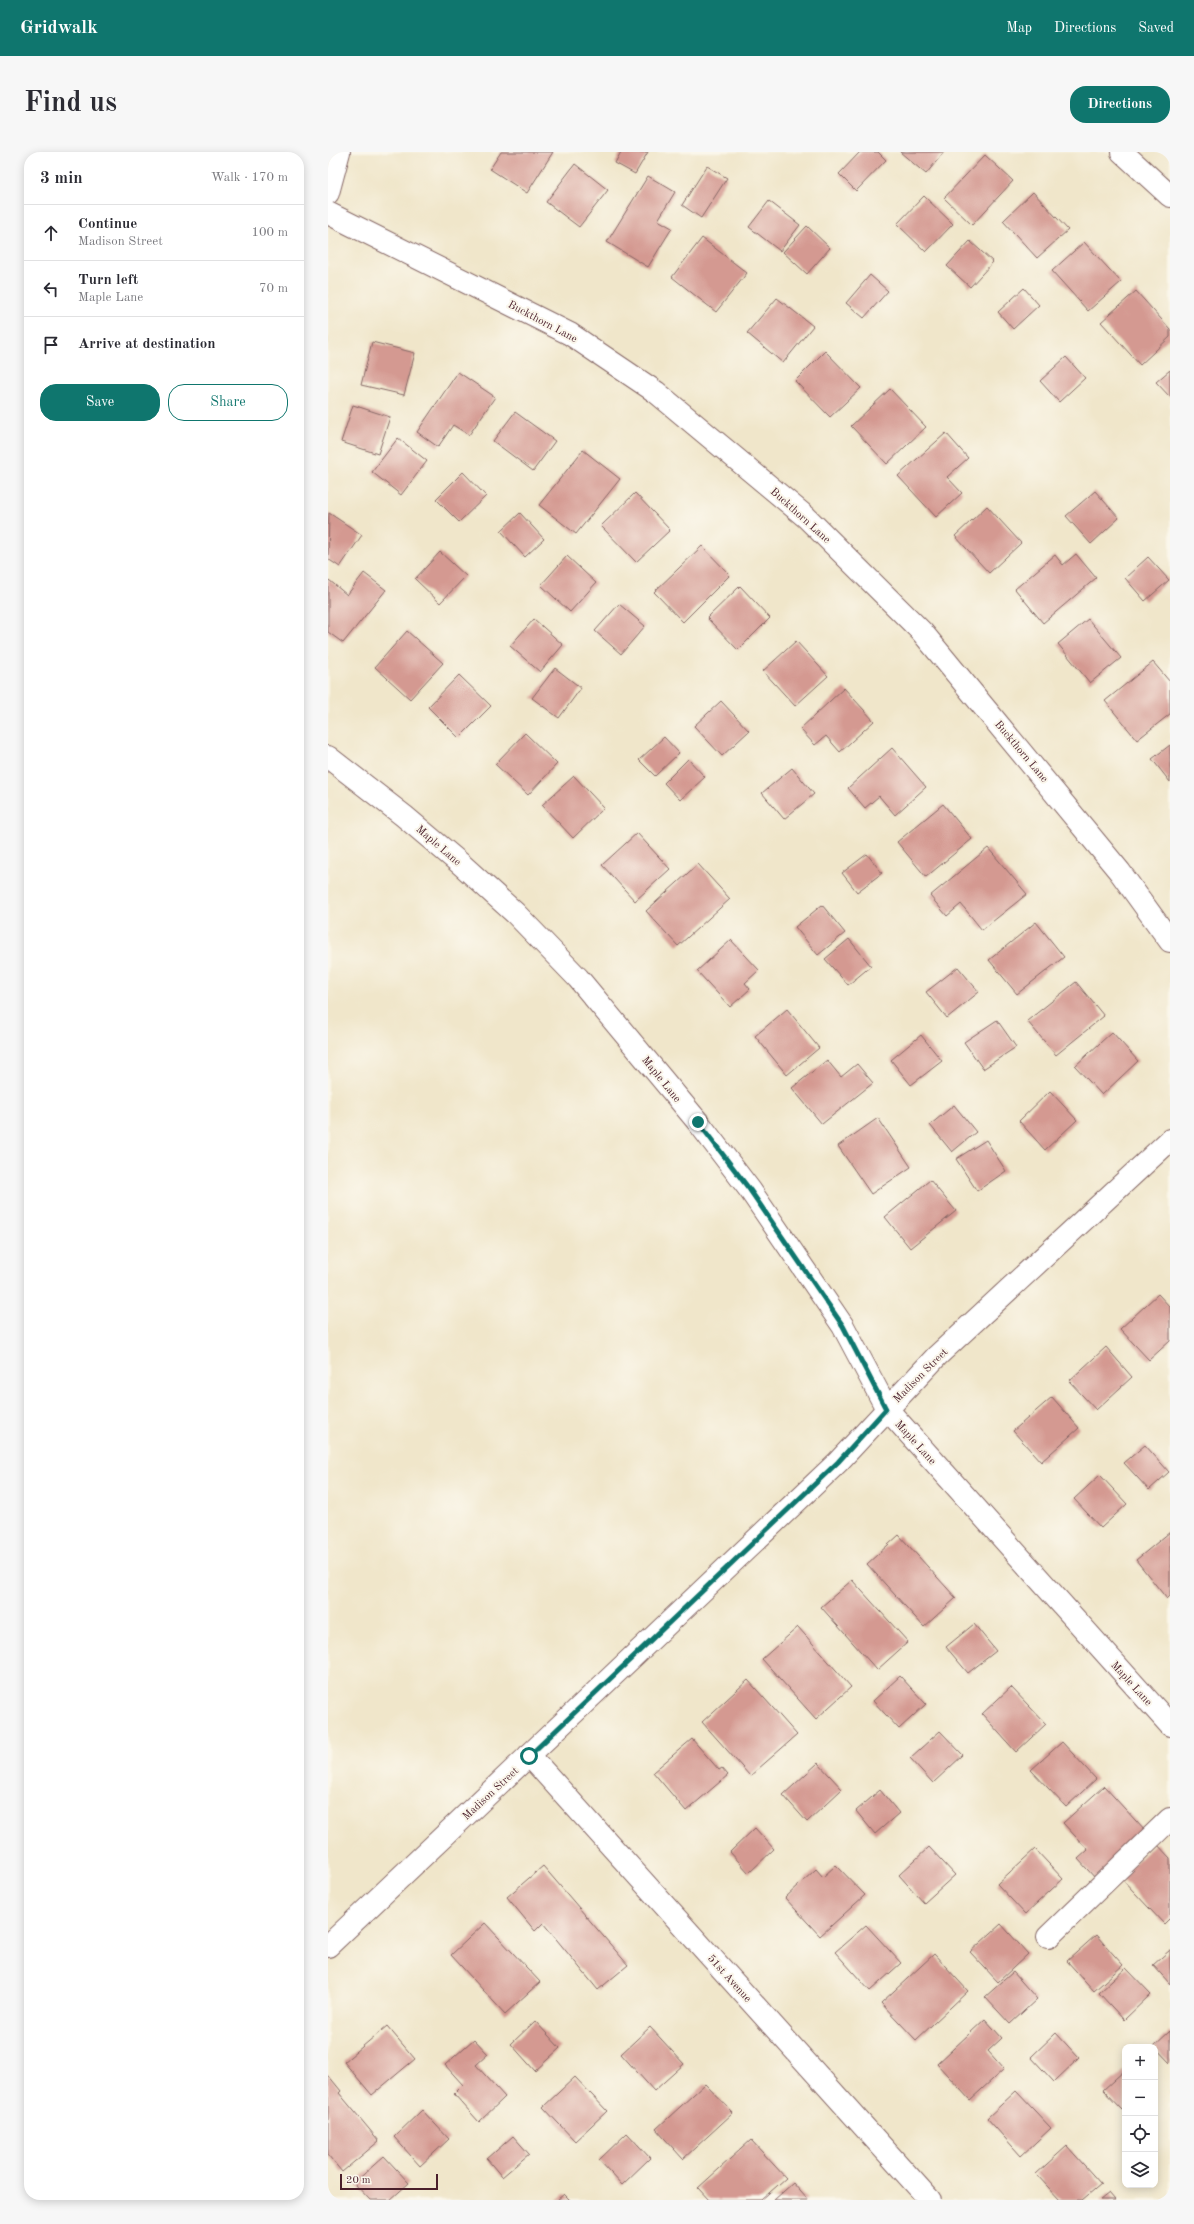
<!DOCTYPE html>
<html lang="en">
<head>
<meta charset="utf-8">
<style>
  body { margin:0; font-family:"Old Standard TT",serif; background:#f7f7f7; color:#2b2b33 }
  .controls { position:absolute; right:12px; bottom:12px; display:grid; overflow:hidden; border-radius:8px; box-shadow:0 2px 10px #0003 }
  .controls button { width:36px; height:36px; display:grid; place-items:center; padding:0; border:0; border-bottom:1px solid #e1e1e2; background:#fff; color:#2b2b33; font:20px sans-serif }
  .scale { position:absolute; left:12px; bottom:10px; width:98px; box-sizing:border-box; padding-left:4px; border:2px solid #4a1f2b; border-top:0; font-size:11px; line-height:14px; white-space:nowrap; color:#4a1f2b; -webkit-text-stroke:3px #fbf7ec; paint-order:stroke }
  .stop { position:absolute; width:12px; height:12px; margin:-9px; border:3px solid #0f766e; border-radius:50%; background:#fff }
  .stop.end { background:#0f766e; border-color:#fff; box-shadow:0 1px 4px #0008 }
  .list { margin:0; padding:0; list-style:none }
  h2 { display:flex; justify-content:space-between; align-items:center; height:52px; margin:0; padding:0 16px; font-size:17px }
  h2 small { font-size:13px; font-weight:400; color:#7c7c81 }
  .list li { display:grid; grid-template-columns:26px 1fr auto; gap:12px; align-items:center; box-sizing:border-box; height:56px; padding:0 16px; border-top:1px solid #e1e1e2 }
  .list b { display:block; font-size:15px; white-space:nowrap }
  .list p { margin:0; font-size:13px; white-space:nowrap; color:#7c7c81 }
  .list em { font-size:13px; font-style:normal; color:#7c7c81 }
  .actions { display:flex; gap:8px; padding:12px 16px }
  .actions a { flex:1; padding:9px 0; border:1px solid #0f766e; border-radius:16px; text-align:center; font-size:14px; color:#0f766e }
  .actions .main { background:#0f766e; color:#fff }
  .icon { flex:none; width:22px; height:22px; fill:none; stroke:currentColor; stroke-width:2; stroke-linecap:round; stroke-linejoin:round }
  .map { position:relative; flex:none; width:842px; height:2048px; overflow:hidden; border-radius:16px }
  header { display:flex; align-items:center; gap:24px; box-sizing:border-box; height:56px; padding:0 20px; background:#0f766e; color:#fff }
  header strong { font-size:19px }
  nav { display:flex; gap:22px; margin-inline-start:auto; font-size:14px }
  .intro { display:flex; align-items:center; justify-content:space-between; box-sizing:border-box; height:96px; padding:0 24px }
  h1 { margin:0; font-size:28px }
  .button { padding:10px 18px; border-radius:16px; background:#0f766e; color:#fff; font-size:14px; font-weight:700 }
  main { display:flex; gap:24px; padding:0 24px }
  aside { flex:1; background:#fff; border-radius:16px; box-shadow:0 2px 10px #0003 }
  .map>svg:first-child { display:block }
  .building { fill:#d49991 }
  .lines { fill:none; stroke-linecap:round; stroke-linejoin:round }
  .minor-casing { stroke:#846563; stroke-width:24 }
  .minor { stroke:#fff; stroke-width:22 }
  .route { stroke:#0f766e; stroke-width:5 }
  .labels { text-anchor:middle; stroke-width:4; stroke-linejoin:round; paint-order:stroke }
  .street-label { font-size:11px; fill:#4a1f2b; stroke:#fbf7ec }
</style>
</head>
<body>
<header>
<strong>Gridwalk</strong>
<nav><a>Map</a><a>Directions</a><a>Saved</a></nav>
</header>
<div class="intro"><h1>Find us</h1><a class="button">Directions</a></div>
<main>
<aside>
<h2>3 min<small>Walk · 170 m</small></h2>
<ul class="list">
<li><svg class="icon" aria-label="ahead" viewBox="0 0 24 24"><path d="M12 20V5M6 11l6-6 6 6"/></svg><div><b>Continue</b><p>Madison Street</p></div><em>100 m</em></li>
<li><svg class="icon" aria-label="left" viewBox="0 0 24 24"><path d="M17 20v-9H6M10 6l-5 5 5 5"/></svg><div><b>Turn left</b><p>Maple Lane</p></div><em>70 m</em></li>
<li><svg class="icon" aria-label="arrive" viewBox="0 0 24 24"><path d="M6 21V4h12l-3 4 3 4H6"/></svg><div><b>Arrive at destination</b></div></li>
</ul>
<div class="actions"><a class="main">Save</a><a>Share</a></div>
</aside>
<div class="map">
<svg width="842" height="2048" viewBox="0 0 842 2048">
  <rect width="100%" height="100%" fill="#fbf7ec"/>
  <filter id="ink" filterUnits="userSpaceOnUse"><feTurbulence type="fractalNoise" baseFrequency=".025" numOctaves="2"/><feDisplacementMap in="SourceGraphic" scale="8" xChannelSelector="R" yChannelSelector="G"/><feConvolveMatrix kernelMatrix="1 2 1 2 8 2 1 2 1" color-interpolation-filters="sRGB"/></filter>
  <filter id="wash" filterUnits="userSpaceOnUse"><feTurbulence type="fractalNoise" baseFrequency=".012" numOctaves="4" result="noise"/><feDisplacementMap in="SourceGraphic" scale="16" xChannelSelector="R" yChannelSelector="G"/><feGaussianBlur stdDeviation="0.9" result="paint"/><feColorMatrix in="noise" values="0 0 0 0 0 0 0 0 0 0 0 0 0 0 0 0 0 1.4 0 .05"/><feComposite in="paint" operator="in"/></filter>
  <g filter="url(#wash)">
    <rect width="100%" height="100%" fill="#f0e6ca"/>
    <g id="blocks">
      <g class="building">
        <path d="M173,0H225L199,41L162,17Z"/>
        <path d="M293,0H320L307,22L287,11Z"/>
        <path d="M532,0H550L558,8L528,39L511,22Z"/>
        <path d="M572,0H616L598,22Z"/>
        <path d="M657,3L685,29L644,73L616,46Z"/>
        <path d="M247,12L280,38L251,75L218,50Z"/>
        <path d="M379,14L399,26L373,66L354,53Z"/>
        <path d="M320,24L347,40L330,68L344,76L320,115L279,90Z"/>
        <path d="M705,40L740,78L709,106L675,69Z"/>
        <path d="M596,44L625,72L598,100L569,72Z"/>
        <path d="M441,49L472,73L452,99L421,75Z"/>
        <path d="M479,74L502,96L479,122L455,100Z"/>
        <path d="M374,86L419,121L388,160L344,125Z"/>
        <path d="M642,89L665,110L642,135L619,114Z"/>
        <path d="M756,90L793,130L760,159L724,119Z"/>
        <path d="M542,123L560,139L536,166L518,151Z"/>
        <path d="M696,136L711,153L685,177L670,160Z"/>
        <path d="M808,139L842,177V185L812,213L773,170Z"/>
        <path d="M449,146L485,174L455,211L419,181Z"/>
        <path d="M44,190L87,201L76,243L33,233Z"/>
        <path d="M497,199L533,236L502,265L467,229Z"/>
        <path d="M738,205L757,226L731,250L712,229Z"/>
        <path d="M842,218V245L828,230Z"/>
        <path d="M130,220L167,245L141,283L125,273L110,295L89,280Z"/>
        <path d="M562,237L598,275L559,312L523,274Z"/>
        <path d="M25,253L62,265L50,302L13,290Z"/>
        <path d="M187,260L227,289L205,319L165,289Z"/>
        <path d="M618,281L640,306L619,325L634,341L608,365L570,324Z"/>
        <path d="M70,286L99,309L73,343L44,320Z"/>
        <path d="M255,298L292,327L248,382L211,353Z"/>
        <path d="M135,320L158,344L131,370L108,347Z"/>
        <path d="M767,339L791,366L763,392L738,364Z"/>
        <path d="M307,341L342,378L308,410L273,374Z"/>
        <path d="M659,354L693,391L661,421L627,384Z"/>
        <path d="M1,361L34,383L12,415L0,407Z"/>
        <path d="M192,361L216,387L197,405L173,379Z"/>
        <path d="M374,394L402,423L355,470L326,440Z"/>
        <path d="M112,400L138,424L112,451L87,427Z"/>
        <path d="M748,402L768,426L715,471L687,437L727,403L735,413Z"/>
        <path d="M239,404L268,431L242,460L213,433Z"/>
        <path d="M820,405L841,428L817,449L797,426Z"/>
        <path d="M36,421L58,438L15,491L0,480V429L1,428L19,443Z"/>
        <path d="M412,434L442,466L410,498L379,466Z"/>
        <path d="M291,452L317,474L293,502L267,479Z"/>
        <path d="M206,467L235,493L212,520L182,494Z"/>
        <path d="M760,467L793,506L762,531L730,492Z"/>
        <path d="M79,479L115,511L82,547L47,515Z"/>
        <path d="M468,489L500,524L467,554L435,519Z"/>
        <path d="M825,510L842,530V562L809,588L777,549Z"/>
        <path d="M227,516L253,536L231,566L204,546Z"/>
        <path d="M131,523L163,554L131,586L100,555Z"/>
        <path d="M516,536L546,569L512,600L498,584L487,593L472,577Z"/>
        <path d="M393,549L421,579L394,604L366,574Z"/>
        <path d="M197,581L229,612L200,643L167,612Z"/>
        <path d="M336,585L351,601L327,624L311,608Z"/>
        <path d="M842,593V630L824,607Z"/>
        <path d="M564,596L598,635L567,663L551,644L537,656L520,636Z"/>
        <path d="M360,607L377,625L352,648L336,631Z"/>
        <path d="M464,616L486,642L456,667L434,641Z"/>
        <path d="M246,624L276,656L245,686L214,653Z"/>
        <path d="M615,652L644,687L598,725L569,690Z"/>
        <path d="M309,681L342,717L307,749L274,713Z"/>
        <path d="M660,696L699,742L654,778L633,752L619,764L602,744Z"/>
        <path d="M539,702L554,721L529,740L514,721Z"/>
        <path d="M370,712L402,747L350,794L318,759Z"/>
        <path d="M494,753L517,781L490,803L467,775Z"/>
        <path d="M708,770L736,805L689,842L661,808Z"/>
        <path d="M521,787L543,814L520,833L497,807Z"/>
        <path d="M403,788L431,818L417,831L422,837L402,855L369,819Z"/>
        <path d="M630,815L651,840L619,866L598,840Z"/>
        <path d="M748,830L776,864L728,903L699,869Z"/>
        <path d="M459,857L491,896L459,923L427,884Z"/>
        <path d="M669,868L688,895L655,917L636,890Z"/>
        <path d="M784,880L810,909L774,943L747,914Z"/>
        <path d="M593,883L614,909L583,933L563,908Z"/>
        <path d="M499,908L513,925L529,912L545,931L494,972L464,936Z"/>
        <path d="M722,939L749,968L717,998L691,969Z"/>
        <path d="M626,953L648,980L624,1000L602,973Z"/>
        <path d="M550,966L583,1015L543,1042L510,994Z"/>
        <path d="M658,988L678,1019L649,1039L628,1007Z"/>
        <path d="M602,1028L628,1059L582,1096L557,1065Z"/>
        <path d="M830,1142L842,1155V1189L821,1208L792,1177Z"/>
        <path d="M778,1195L804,1225L768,1258L741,1229Z"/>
        <path d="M724,1245L751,1276L713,1310L685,1279Z"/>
        <path d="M817,1293L841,1320L821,1338L796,1311Z"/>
        <path d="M772,1323L799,1352L773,1376L746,1347Z"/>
        <path d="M842,1380V1444L839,1447L808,1408Z"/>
        <path d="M571,1383L628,1446L596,1475L539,1412Z"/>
        <path d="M524,1428L580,1490L549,1518L493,1455Z"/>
        <path d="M646,1472L668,1499L640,1521L618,1495Z"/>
        <path d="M470,1475L523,1535L488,1567L434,1507Z"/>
        <path d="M572,1524L598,1552L571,1577L545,1549Z"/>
        <path d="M420,1528L469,1583L422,1624L374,1570Z"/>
        <path d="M683,1535L718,1572L688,1600L654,1562Z"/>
        <path d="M612,1579L635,1603L605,1631L582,1606Z"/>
        <path d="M364,1587L391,1618L394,1616L400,1623L358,1659L325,1620Z"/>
        <path d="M734,1590L768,1627L738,1655L703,1618Z"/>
        <path d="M490,1611L514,1637L479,1670L455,1643Z"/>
        <path d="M776,1634L818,1680L768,1727L750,1707L760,1698L735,1671Z"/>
        <path d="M552,1638L571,1661L547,1682L528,1659Z"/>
        <path d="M427,1676L446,1697L421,1721L402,1700Z"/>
        <path d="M828,1691L842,1706V1766L836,1772L792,1725Z"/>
        <path d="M601,1695L627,1723L596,1751L571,1723Z"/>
        <path d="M707,1697L735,1727L697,1762L669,1732Z"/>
        <path d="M508,1713L537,1743L492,1784L457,1746L488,1717L495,1725Z"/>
        <path d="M215,1714L300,1813L270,1838L215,1771L207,1779L179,1745Z"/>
        <path d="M157,1771L212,1830L177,1862L123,1803Z"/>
        <path d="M673,1772L700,1802L670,1830L642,1800Z"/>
        <path d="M538,1773L573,1811L542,1839L507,1800Z"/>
        <path d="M768,1783L795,1813L766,1839L739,1809Z"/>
        <path d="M842,1798V1832L825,1813Z"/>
        <path d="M606,1802L640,1839L588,1888L553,1851Z"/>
        <path d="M798,1816L823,1842L796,1868L771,1841Z"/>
        <path d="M685,1820L709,1847L682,1872L657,1845Z"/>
        <path d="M657,1867L674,1886L660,1899L676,1917L642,1948L609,1912Z"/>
        <path d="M207,1869L232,1896L207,1919L183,1892Z"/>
        <path d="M59,1874L87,1907L44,1943L16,1910Z"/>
        <path d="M322,1875L356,1912L326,1939L293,1902Z"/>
        <path d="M842,1879V1911L826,1894Z"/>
        <path d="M728,1881L751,1906L726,1930L703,1905Z"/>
        <path d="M146,1887L160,1902L148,1913L177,1945L151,1970L126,1942L135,1933L117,1913Z"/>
        <path d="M797,1918V1956L794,1958L775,1938Z"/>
        <path d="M0,1923L13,1939L11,1941L51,1989L14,2020L0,2003Z"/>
        <path d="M247,1925L279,1959L247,1989L215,1955Z"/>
        <path d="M377,1932L405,1961L355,2007L328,1977Z"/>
        <path d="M688,1939L723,1976L693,2004L659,1966Z"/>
        <path d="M94,1958L121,1987L92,2014L66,1985Z"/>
        <path d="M299,1981L322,2006L294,2033L271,2008Z"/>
        <path d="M185,1984L201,2002L174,2025L159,2007Z"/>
        <path d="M423,1988L458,2026L433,2048H381L370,2036Z"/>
        <path d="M739,1994L773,2032L754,2048H732L708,2022Z"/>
        <path d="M56,2004L81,2031L62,2048H42L26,2031Z"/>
        <path d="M465,2031L480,2048H446Z"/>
        <path d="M781,2041L787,2048H772Z"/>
        <path d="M236,2042L242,2048H229Z"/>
      </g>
    </g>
  </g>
  <g filter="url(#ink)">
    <use href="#blocks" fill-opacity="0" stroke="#846563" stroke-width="1"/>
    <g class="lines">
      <g class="minor-casing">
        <g id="minor">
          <path d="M794,0L842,44"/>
          <path d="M0,41L11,0"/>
          <path d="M0,61L242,182L328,240L478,365L594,480L792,720L842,789"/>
          <path d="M0,605L76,664L134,713L187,761L250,826L370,970L422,1038L515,1174L559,1257L842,1573"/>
          <path d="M201,1603L602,2048"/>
          <path d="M720,1785L842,1667"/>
          <path d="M0,1794L510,1310L609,1204L842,988"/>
        </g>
      </g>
      <use href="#minor" class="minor"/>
    </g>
  </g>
  <g class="lines" filter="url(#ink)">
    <path class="route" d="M201,1604L510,1310L558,1257L515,1174L422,1038L370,970"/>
  </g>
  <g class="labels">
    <g class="street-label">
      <text transform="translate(215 169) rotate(28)" y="4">Buckthorn Lane</text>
      <text transform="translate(473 363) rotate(42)" y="4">Buckthorn Lane</text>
      <text transform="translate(694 599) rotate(50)" y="4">Buckthorn Lane</text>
      <text transform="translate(111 693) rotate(41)" y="4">Maple Lane</text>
      <text transform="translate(334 927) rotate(51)" y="4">Maple Lane</text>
      <text transform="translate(592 1223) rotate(-45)" y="4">Madison Street</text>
      <text transform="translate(588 1290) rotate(48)" y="4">Maple Lane</text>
      <text transform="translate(804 1531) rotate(48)" y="4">Maple Lane</text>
      <text transform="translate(162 1641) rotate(-43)" y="4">Madison Street</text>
      <text transform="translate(402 1826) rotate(48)" y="4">51st Avenue</text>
    </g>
  </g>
</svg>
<div class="controls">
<button>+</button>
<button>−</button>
<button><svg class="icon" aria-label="locate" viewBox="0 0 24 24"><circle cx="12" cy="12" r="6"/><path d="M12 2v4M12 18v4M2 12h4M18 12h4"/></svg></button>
<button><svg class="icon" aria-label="layers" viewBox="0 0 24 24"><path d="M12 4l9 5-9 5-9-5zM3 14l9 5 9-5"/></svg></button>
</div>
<div class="scale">20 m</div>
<div class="stop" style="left:201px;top:1604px"></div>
<div class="stop end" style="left:370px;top:970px"></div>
</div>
</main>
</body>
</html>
